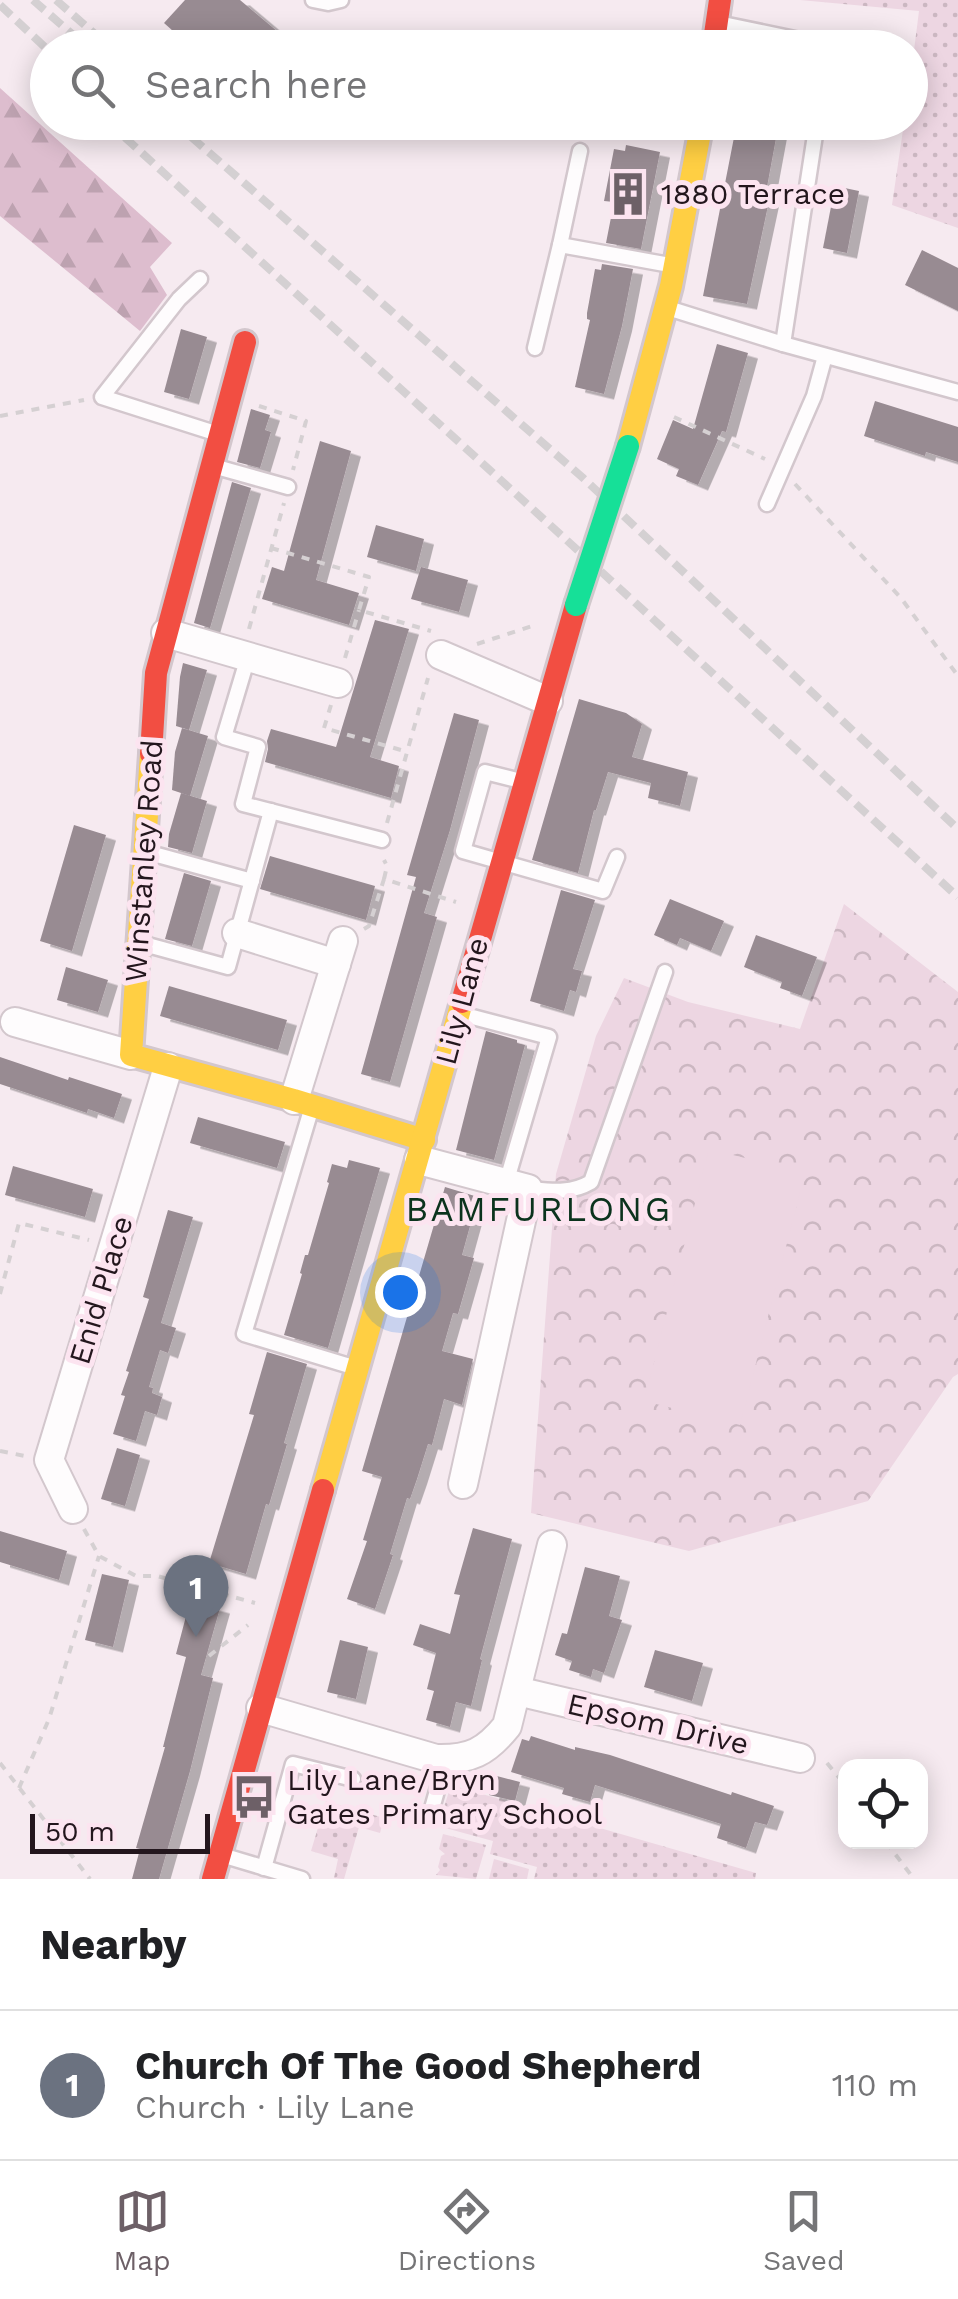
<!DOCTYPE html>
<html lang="en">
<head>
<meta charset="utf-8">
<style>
  body { margin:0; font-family:"Work Sans",sans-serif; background:#f6f6f6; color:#202124 }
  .controls { position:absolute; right:30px; bottom:30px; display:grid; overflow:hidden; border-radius:20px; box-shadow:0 5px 25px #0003 }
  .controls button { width:90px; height:90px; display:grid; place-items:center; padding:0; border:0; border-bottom:2px solid #e0e0e0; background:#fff; color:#202124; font:50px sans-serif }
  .scale { position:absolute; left:30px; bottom:25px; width:180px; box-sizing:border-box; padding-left:10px; border:5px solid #23161d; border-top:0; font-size:28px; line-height:35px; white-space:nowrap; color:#23161d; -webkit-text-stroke:8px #fce4f0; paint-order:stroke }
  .you { position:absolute; left:400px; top:1292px; width:35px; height:35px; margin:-25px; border:8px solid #fff; border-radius:50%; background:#1a73e8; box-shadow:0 0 0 15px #1a73e833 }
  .badge { display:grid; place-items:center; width:65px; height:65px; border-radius:50%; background:#6d6067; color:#fff; font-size:32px; font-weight:700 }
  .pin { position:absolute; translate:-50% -82px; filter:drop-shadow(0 2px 5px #0008) }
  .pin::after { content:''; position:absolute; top:52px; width:35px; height:30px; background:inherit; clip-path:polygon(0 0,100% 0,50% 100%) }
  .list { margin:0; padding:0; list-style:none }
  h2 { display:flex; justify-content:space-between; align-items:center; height:130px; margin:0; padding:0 40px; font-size:42px }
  h2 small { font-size:32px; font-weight:400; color:#757577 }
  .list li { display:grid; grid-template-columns:65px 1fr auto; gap:30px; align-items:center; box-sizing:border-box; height:150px; padding:0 40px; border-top:2px solid #e0e0e0 }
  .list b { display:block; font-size:38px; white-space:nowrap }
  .list p { margin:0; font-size:32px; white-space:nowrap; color:#757577 }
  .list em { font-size:32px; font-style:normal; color:#757577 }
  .icon { flex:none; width:55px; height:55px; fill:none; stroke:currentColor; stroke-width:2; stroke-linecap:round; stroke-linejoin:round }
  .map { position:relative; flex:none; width:958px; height:1879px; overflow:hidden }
  .search { position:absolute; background:#fff; box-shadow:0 5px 25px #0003; left:30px; right:30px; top:30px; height:110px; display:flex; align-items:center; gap:25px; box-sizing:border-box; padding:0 35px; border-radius:55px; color:#757577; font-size:38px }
  .sheet { height:280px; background:#fff }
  nav { display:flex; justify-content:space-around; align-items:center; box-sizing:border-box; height:140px; border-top:2px solid #e0e0e0; background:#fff; font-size:28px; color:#757577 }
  nav a { display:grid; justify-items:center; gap:5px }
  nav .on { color:#6d6067 }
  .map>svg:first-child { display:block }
  .grass { fill:url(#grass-dots) }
  .forest { fill:url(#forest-firs) }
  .park { fill:url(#park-crowns) }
  .garden { fill:#edd6e2 }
  .building { fill:#988b92; filter:url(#shadow) }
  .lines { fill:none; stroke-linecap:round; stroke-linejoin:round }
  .lane-casing { stroke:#d3c7cd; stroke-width:19 }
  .street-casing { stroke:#d3c7cd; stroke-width:32 }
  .slow-casing { stroke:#d3c7cd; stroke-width:28 }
  .jam-casing { stroke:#d3c7cd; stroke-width:28 }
  .path { stroke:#d5d0d2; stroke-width:4; stroke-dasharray:8 8; stroke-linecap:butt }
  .lane { stroke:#fefcfd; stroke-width:14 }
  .street { stroke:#fefcfd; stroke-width:28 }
  .slow { stroke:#ffcf43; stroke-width:22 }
  .jam { stroke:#f24e42; stroke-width:22 }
  .rail { stroke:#d4d0d2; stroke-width:8; stroke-dasharray:15 8; stroke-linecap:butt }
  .fast-bridge-casing { stroke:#d0c9cc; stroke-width:28; stroke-linecap:butt }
  .fast-bridge { stroke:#16e098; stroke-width:22 }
  .labels { text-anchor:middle; stroke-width:10; stroke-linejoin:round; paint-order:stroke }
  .poi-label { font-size:30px; fill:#23161d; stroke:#fce4f0; text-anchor:start }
  .street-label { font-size:30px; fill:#23161d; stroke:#fce4f0 }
  .quarter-label { font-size:35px; letter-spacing:2.5px; fill:#0b331d; stroke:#fce4f0 }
</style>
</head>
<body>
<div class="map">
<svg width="958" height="1879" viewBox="0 0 958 1879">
  <defs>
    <pattern id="grass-dots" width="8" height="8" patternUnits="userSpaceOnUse" patternTransform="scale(2.5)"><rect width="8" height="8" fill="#edd6e2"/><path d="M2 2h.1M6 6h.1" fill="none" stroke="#cbb7c1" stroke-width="1.8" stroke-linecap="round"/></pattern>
    <pattern id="forest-firs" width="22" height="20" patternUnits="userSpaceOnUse" patternTransform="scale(2.5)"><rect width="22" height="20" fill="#ddbdce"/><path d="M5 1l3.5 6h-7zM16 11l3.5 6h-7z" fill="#bda2b0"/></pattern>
    <pattern id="park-crowns" width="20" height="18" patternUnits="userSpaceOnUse" patternTransform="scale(2.5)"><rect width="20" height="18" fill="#edd6e2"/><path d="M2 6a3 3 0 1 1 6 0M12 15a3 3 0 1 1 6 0" fill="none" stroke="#cbb7c1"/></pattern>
    <filter id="shadow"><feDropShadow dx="10" dy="5.5" stdDeviation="0" flood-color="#0004"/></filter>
  </defs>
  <rect width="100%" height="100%" fill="#f6eaf0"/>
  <g class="grass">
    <path d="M800,0H958V228L892,205L904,123L910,122L911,74L919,11Z"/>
    <path d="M451,1785L756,1873L755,1879H534L537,1867L490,1854L493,1841L438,1826Z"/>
    <path d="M326,1801L384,1818L380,1833L359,1827L344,1879L334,1878L338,1859L311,1851Z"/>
    <path d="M443,1834L486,1845L476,1879L436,1875L440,1870L438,1867L441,1856L445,1854L439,1849Z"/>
    <path d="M494,1859L529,1869L527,1879H489Z"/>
  </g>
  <path class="forest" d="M0,88L172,243L150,267L167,295L140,331L0,216Z"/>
  <path class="park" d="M844,904L958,992V1374L953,1377L868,1501L689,1551L531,1513L556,1174L596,1036L624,978L688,1002L800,1029Z"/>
  <path class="garden" d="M709,1149L805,1173L740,1425L644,1401Z"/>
  <g class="building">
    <path d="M185,0H240L297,48H192L164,23Z"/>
    <path d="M737,122H779L767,187H772L747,304L703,296Z"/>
    <path d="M626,145L660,152L641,249L606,243L614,202L604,201L614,149L625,151Z"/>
    <path d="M835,186L859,191L847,253L823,248Z"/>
    <path d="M922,250L958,268V311L905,285Z"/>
    <path d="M602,264L633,269L622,326L604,394L575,387L590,320L587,319V313L595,269L601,270Z"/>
    <path d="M181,329L207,337L189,399L164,392Z"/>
    <path d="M717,344L748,353L726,432L722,431L698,485L676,476L679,469L657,459L673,420L693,429Z"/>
    <path d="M875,401L958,427V462L926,452L925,456L864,436Z"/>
    <path d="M251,409L270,415L265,430L271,432L260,468L237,462Z"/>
    <path d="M320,441L351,451L316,580L359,593L349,625L262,599L272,567L284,571Z"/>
    <path d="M232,482L251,488L210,628L194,623Z"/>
    <path d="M376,525L424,539L416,571L367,557Z"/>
    <path d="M421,567L468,580L459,612L411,599Z"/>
    <path d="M375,620L409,629L370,757L399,766L391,798L265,762L268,749L267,741L271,729L336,747Z"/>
    <path d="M183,663L207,670L189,730L176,726L180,677Z"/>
    <path d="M579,699L626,713L642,724L632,757L688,772L680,806L648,798L651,783L608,772L596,810H594L578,873L532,860Z"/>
    <path d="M454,713L479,720L450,830L424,913L437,917L390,1082L361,1074L416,877L407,875Z"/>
    <path d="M182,728L208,736L190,796L172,790L175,752Z"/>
    <path d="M181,793L207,801L192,853L168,847L169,834Z"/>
    <path d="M74,825L106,835L72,951L40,941Z"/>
    <path d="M270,856L375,886L366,920L260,889Z"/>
    <path d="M184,873L211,881L192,946L165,939Z"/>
    <path d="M561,890L595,900L573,969L582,971L576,992L570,990L564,1011L530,1001Z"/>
    <path d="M670,899L724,921L711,951L680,938L677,945L654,935Z"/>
    <path d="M756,935L817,957L802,996L780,988L782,982L744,967Z"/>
    <path d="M66,967L108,980L98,1012L57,1000Z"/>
    <path d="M169,986L287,1020L278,1050L160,1016Z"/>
    <path d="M486,1031L517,1040V1043L525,1045L494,1160L456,1150Z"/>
    <path d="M0,1057L68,1080L69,1077L122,1094L114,1118L88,1109L87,1113L0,1084Z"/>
    <path d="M198,1117L285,1142L277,1168L190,1143Z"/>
    <path d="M349,1160L380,1168L328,1348L284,1335L302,1274L300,1273L305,1255H308L329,1183L327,1182L332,1164L347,1168Z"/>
    <path d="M13,1166L93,1189L85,1217L5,1195Z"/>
    <path d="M445,1187L478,1197L462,1255L474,1258L458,1314L453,1313L442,1351L473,1359L462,1405L444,1399L432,1445L428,1444L417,1479L410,1499L407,1498L390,1554L393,1555L375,1609L347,1599L367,1541L363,1540L382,1477L362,1471Z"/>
    <path d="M168,1210L193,1217L161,1323L176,1328L168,1353L160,1350L149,1387L153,1388L152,1393L162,1397L157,1415L145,1411L136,1441L113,1434L125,1396L121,1395L129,1372L126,1371L149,1299L143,1297Z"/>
    <path d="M267,1352L307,1364L284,1443L287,1444L269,1505L266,1504L246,1574L209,1563L254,1415L249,1414Z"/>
    <path d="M117,1448L140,1455L125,1506L101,1499Z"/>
    <path d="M473,1528L512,1539L480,1659L482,1660L471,1706L456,1702L450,1727L426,1720L434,1691L427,1689L436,1653L413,1645L420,1624L450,1634L460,1595L454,1594Z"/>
    <path d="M0,1531L67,1551L59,1580L0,1562Z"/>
    <path d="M585,1567L620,1576L609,1616L622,1620L604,1673L593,1669L591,1677L569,1670L572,1661L555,1655L562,1633L567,1634Z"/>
    <path d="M102,1574L129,1580L113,1647L85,1640Z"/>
    <path d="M201,1603L220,1608L201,1675L213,1678L190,1771L159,1879H132L140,1849L136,1848L165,1747H163L186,1657L176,1654L189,1605L200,1608Z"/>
    <path d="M340,1640L368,1647L356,1699L327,1692Z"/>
    <path d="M655,1650L703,1663L692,1701L644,1687Z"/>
    <path d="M531,1736L575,1750V1747L610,1755L731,1795L732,1792L774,1806L767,1825L755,1822L746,1848L717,1838L721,1824L689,1814L595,1785L590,1802L562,1794L564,1788L511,1772L522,1739L529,1741Z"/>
    <path d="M493,1775L520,1782L515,1801L489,1795Z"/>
  </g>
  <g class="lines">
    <g class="lane-casing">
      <g id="lane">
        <path d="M313,0L328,3L341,0"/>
        <path d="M723,24L795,39L814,48"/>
        <path d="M580,151L560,245L670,265"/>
        <path d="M200,279L179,299L102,397L215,433"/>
        <path d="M671,309L783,344L958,392"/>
        <path d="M783,344L817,122"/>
        <path d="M535,348L560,245"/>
        <path d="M213,466L288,487"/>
        <path d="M767,504L814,396L825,356"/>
        <path d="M248,657L224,737L258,747L243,804L382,840"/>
        <path d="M517,780L485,772L463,851L603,891L617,857"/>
        <path d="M150,853L252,881"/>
        <path d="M144,944L228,967L271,811"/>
        <path d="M465,1015L549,1037L506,1183"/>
        <path d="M311,1110L244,1334L353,1367"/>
        <path d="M528,1189C552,1191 570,1194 591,1182L665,972"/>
        <path d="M431,1812L446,1759"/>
        <path d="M225,1856L302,1879"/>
        <path d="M264,1868L293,1764L353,1779"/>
      </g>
    </g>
    <g class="street-casing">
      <g id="street">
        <path d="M166,633L338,683"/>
        <path d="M441,655L548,701"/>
        <path d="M237,933L336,964"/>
        <path d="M15,1022L131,1055"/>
        <path d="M294,1100L343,941"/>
        <path d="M419,1160L528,1189L463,1484"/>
        <path d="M73,1509L49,1460L168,1067"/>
        <path d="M517,1691L800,1758"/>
        <path d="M261,1708L436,1759C470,1760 486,1752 507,1726L552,1545"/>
      </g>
    </g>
    <g class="slow-casing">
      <g id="slow">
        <path d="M628,446L671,286L702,122"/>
        <path d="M151,754L131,1055L294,1100L424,1140"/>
        <path d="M323,1490L462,1002"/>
      </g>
    </g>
    <g class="jam-casing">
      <g id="jam">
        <path d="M713,48L720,0"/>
        <path d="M151,754L156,673L245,342"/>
        <path d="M462,1002L576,605"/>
        <path d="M213,1879L323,1490"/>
      </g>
    </g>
    <g class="path">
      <path d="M259,406L306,421L293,470"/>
      <path d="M0,416L84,400"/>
      <path d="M674,417L765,459"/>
      <path d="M795,484L901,598L958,676"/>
      <path d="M271,548L369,577L359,610L431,631"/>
      <path d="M249,629L284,503"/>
      <path d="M477,644L535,625"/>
      <path d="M345,658L359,610"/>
      <path d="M331,705L324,728L408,752"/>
      <path d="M387,823L428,678"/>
      <path d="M384,879L387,866L384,860"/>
      <path d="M364,929L369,926L384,879L456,902"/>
      <path d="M0,1294L19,1223L89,1240"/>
      <path d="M0,1451L25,1456"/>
      <path d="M84,1529L99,1556L136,1576H157L255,1603"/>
      <path d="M209,1656L248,1625"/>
      <path d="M0,1763L90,1879"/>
      <path d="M827,1763L846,1786"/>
      <path d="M19,1788L49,1719L99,1556"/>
      <path d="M886,1842L914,1879"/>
    </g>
    <use href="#lane" class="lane"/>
    <use href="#street" class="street"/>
    <use href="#slow" class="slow"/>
    <use href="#jam" class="jam"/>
    <g class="rail">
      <path d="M33,0L88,48"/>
      <path d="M56,0L111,48"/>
      <path d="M0,5L48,50"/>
      <path d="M108,122L958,897"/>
      <path d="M174,122L582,477L958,829"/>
    </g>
    <g class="fast-bridge-casing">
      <path id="fast-bridge" d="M576,605L628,446"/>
    </g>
    <use href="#fast-bridge" class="fast-bridge"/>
  </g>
  <defs>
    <g id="building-bare" transform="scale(3.45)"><path d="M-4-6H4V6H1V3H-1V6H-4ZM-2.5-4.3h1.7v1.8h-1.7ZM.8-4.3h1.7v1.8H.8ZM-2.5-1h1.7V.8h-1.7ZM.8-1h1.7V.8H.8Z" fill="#6d6067" stroke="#fce4f0" stroke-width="2.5" paint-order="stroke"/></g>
    <g id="bus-bare" transform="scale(3.45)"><path d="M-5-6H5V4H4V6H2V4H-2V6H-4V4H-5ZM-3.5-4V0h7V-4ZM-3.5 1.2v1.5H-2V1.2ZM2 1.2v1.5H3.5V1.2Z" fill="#6d6067" stroke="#fce4f0" stroke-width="2.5" paint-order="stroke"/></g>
  </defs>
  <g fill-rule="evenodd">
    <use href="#building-bare" x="628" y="194"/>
    <use href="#bus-bare" x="254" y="1797"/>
  </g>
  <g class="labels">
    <g class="poi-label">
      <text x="661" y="204">1880 Terrace</text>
      <text x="287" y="1790">Lily Lane/Bryn<tspan x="287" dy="34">Gates Primary School</tspan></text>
    </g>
    <g class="street-label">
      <text transform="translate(144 861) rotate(-86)" y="10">Winstanley Road</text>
      <text transform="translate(462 1001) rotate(-75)" y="10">Lily Lane</text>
      <text transform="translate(101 1290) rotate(-73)" y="10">Enid Place</text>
      <text transform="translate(658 1724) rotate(13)" y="10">Epsom Drive</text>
    </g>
    <g class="quarter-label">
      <text x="539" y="1221">BAMFURLONG</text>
    </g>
  </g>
</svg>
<div class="controls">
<button><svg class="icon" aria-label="locate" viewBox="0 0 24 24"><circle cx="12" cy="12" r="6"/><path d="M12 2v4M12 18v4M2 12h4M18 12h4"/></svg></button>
</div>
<div class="scale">50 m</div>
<div class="you"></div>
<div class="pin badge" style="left:196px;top:1637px;background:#6b7280">1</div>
<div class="search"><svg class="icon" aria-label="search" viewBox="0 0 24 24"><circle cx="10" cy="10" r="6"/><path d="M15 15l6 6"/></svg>Search here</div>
</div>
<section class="sheet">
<h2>Nearby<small></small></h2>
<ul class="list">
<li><span class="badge" style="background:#6b7280">1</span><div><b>Church Of The Good Shepherd</b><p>Church · Lily Lane</p></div><em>110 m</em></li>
</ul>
</section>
<nav>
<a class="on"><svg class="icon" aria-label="map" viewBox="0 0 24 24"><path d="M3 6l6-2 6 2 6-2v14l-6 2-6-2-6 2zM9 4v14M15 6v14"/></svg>Map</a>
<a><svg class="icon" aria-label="directions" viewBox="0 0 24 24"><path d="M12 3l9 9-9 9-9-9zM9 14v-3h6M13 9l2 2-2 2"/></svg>Directions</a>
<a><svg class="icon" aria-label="saved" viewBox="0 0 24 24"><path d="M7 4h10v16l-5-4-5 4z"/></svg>Saved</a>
</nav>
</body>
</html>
